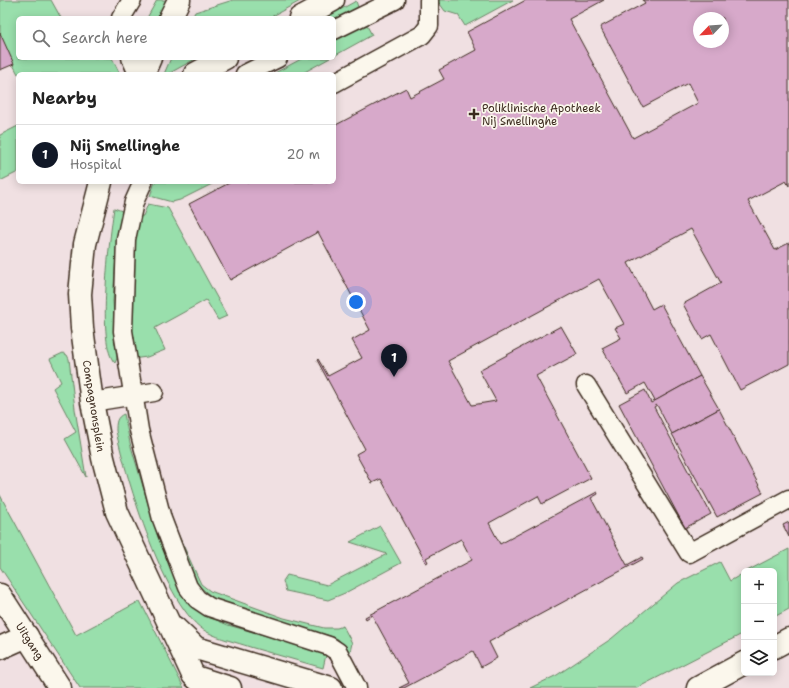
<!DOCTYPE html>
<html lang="en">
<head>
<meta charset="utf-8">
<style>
  body { margin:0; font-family:"Shantell Sans",sans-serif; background:#f2f2f2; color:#222 }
  .controls { position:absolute; right:12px; bottom:12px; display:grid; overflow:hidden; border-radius:6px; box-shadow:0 2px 10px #0003 }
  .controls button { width:36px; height:36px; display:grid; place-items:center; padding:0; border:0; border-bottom:1px solid #e0e0e0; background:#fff; color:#222; font:20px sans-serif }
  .compass { position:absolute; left:693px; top:12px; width:36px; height:36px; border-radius:50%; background:#fff; box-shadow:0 2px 10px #0003; rotate:245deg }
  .you { position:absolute; left:356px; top:302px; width:14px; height:14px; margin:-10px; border:3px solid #fff; border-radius:50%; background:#1a73e8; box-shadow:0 0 0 6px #1a73e833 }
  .badge { display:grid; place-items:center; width:26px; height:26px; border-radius:50%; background:#111827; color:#fff; font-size:13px; font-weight:700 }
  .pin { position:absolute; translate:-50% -33px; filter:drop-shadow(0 1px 2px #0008) }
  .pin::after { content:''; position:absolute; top:21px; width:14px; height:12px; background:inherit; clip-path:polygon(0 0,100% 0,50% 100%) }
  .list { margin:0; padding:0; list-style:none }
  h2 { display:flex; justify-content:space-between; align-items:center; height:52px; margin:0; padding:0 16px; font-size:17px }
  h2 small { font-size:13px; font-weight:400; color:#767676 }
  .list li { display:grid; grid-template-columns:26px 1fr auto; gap:12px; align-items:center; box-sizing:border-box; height:60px; padding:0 16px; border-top:1px solid #e0e0e0 }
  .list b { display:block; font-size:15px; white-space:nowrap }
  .list p { margin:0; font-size:13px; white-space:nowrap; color:#767676 }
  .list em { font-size:13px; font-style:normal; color:#767676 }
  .icon { flex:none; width:22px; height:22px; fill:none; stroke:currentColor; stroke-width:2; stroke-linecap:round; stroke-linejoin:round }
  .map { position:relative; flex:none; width:789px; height:688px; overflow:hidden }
  .search { position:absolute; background:#fff; box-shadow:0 2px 10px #0003; left:16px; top:16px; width:320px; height:44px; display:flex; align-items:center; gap:10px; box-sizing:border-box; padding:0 14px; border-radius:6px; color:#767676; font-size:15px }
  .panel { position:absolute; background:#fff; box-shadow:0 2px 10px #0003; left:16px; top:72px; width:320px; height:112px; border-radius:6px }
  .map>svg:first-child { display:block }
  .green { fill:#99dfac; stroke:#6a8465 }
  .building { fill:#d7a9ca; stroke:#3b2a1e; fill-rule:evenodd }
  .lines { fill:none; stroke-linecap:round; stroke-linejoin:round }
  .service-casing { stroke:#3b2a1e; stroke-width:21 }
  .minor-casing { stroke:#3b2a1e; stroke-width:25 }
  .tertiary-casing { stroke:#3b2a1e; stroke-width:25 }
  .service { stroke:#fbf7ec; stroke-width:18 }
  .minor { stroke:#fbf7ec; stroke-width:22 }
  .tertiary { stroke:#fbf7ec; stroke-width:22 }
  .poi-dot { fill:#3b2a1e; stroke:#fbf7ec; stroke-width:1.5 }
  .labels { text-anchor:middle; stroke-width:3.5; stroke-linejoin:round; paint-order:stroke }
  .poi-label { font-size:11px; fill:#3b2a1e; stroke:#fbf7ec; text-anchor:start }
  .street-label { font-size:11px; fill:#3b2a1e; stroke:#fbf7ec }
</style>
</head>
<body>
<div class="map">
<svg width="789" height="688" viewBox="0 0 789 688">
  <rect width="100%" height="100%" fill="#f0e0e2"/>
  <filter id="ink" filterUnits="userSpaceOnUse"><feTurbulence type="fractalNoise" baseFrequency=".025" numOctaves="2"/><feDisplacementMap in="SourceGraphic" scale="8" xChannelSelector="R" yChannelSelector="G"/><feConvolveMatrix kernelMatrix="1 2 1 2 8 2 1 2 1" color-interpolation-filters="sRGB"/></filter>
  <g filter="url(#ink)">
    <g class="green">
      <path d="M0,0H51L61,18H18V58H112L120,74H18L0,40Z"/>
      <path d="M157,0H169L160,18H147Z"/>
      <path d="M233,0H302L269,18H192L195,12Z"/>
      <path d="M437,0H513L465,26L458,15L445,11Z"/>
      <path d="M356,1L358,7L334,20V18H325Z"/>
      <path d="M366,24L372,35L334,56V41Z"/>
      <path d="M171,58H197L168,74H164Z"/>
      <path d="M303,58H330L301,74H273Z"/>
      <path d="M18,126V172L0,181V135Z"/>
      <path d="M155,182H216L180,200L172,202L150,196Z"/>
      <path d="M148,204L168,208L227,316L218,320L206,300L155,328L165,350L147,357L132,359L127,304L137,216H143Z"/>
      <path d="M114,208L122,211L116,256L113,301L117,358L115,363C96,346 110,235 114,208Z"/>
      <path d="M63,353L67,355L69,359L75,409L86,477L65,439L76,432L53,388L61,382L50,359Z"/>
      <path d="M124,414L130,443L158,537L174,575L207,616L228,625L313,649L326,655L323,668C299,661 274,654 250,647C236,642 220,639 207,632C165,610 126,477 116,431C116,423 116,417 124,414Z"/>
      <path d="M146,422L161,489L178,534L201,584L210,591L284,618L324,628H337L343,626L352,643L350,652L338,639L330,636L218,602L199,586L190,570L158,491Z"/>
      <path d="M0,495L76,635L140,601L184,688H80L0,567Z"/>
      <path d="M380,526L401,563L345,593L328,600L286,591L283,581L287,575L327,585L387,554L350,542Z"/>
      <path d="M789,549V609L774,617V571H747Z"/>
      <path d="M720,562L730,581L744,573V633L637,688H530L557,675L611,639L678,583Z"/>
    </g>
    <g class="building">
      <path d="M526,0H604L569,19L633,138L698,103L688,83L643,107L600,27L645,3L643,0H789V186L786,181L748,201L775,250L789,243V364L740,390L711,334L702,339L683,304L721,283L691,229L628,263L652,309L661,304L700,376L655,401L645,383L627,393L602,348L621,338L615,328L624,324L599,279L448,361L472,405L496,401L479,370L561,326L577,354L536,376L591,478L542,504L538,496L489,523L500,544L597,492L598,494L591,498L627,565L642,557L643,559L489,642L497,658L481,667L473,651L404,688H399L409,683L372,615L366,619L365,617L472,560L461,539L426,558L428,562L426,563L381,479L372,483L356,454L365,449L317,360L318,359L328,376L362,358L352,340L370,330L318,232L230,280L189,204L231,182H334V126L406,88L410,97L444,79L439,70L476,50L467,32ZM699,18H723V42H699Z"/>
      <path d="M0,33L14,64L0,70Z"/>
      <path d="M700,376L719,409L672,434L657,405L654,407L711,514L685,528L619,404L645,390L651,403Z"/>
      <path d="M719,409L763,493L717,517L672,434Z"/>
      <path d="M789,522V537L783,525Z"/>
    </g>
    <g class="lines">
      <g class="service-casing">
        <g id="service">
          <path d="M121,18L132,0"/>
          <path d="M334,30L395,0"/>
          <path d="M131,58L138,74"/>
          <path d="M245,74L278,58"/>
          <path d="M334,83L422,35L429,26V0"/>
          <path d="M143,182L134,202L126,239L123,331L139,430L162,519L188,587L197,599L209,607L329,646L338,652L357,688"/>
          <path d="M586,385L689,553L789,499"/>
          <path d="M92,402L154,392"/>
        </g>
      </g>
      <g class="minor-casing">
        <g id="minor">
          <path d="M170,18L179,0"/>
          <path d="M300,18L333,0"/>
          <path d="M143,74L150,58"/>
          <path d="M195,74L225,58"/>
          <path d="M101,182L85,244L80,294L82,328L92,402L103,458L117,512L193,675L207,688"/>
          <path d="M0,595L60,688"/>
          <path d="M175,628L196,648L331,688"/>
          <path d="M0,648L27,636"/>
          <path d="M195,677L230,688"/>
        </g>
      </g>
      <g class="tertiary-casing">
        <g id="tertiary">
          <path d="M774,647L789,639"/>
          <path d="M698,688L744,663"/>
        </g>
      </g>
      <use href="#service" class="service"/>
      <use href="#minor" class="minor"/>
      <use href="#tertiary" class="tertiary"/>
    </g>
  </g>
  <path class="poi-dot" d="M472 108h4v4h4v4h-4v4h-4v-4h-4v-4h4z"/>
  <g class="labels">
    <g class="poi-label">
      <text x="482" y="112">Poliklinische Apotheek<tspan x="482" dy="13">Nij Smellinghe</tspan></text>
    </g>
    <g class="street-label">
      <text transform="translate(94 406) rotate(81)" y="4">Compagnonsplein</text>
      <text transform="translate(30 641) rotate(57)" y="4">Uitgang</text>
    </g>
  </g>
</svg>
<div class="controls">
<button>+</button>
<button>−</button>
<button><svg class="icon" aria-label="layers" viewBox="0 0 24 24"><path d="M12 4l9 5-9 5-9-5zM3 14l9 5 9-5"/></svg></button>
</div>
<svg class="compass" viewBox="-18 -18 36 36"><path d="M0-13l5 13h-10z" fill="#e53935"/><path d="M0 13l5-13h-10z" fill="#767676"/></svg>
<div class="you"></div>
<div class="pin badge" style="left:394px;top:377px">1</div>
<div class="search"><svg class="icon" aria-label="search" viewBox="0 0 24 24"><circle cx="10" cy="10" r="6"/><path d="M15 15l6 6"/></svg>Search here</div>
<section class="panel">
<h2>Nearby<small></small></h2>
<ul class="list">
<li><span class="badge">1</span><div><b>Nij Smellinghe</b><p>Hospital</p></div><em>20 m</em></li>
</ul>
</section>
</div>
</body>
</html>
